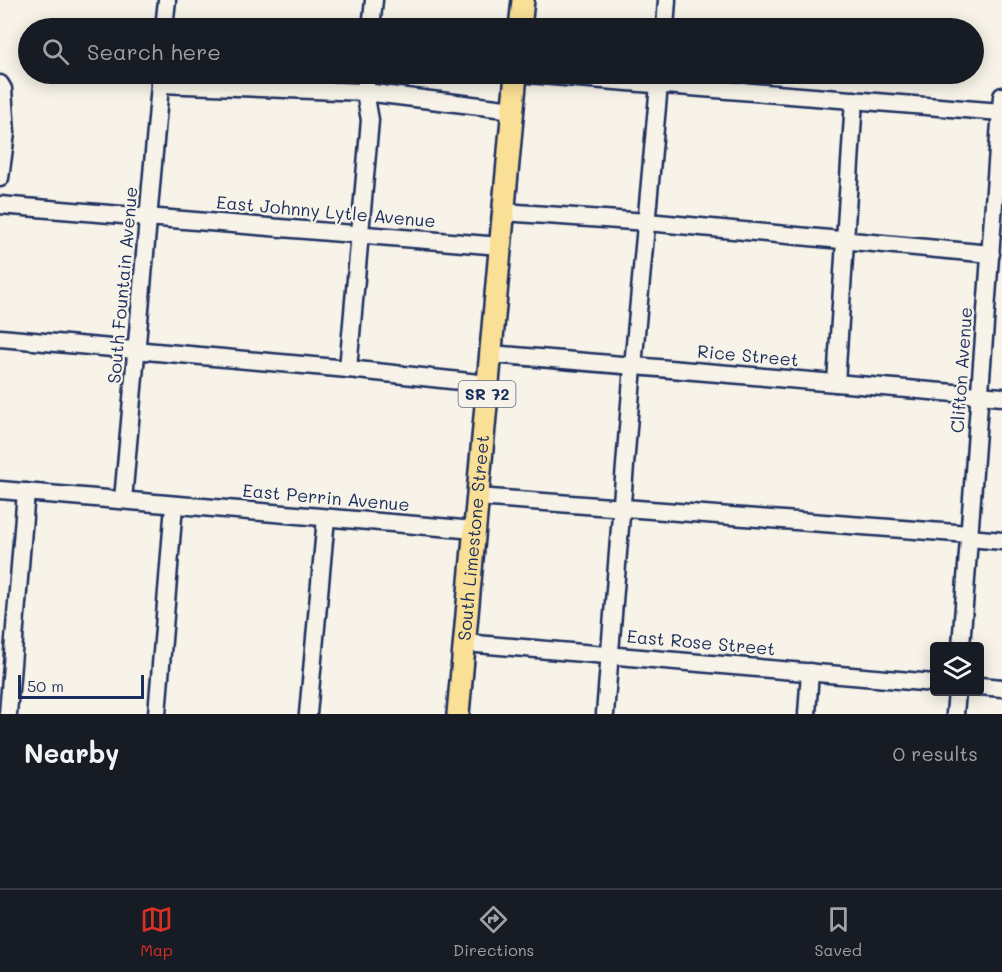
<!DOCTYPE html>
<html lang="en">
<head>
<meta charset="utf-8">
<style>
  body { margin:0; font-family:Mali,sans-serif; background:#242831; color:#f1f3f6 }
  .controls { position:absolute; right:18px; bottom:18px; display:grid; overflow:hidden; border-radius:6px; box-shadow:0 3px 15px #0003 }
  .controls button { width:54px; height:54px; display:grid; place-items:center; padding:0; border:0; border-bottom:2px solid #363941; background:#171b24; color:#f1f3f6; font:30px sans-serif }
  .scale { position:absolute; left:18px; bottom:15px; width:126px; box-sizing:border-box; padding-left:6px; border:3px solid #1b2f5e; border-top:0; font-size:16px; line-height:21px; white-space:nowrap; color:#1b2f5e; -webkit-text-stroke:4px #f7f3e8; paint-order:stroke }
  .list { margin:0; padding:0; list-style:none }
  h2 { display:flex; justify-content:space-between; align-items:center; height:78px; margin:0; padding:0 24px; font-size:26px }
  h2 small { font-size:20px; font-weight:400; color:#9ea1a6 }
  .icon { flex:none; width:33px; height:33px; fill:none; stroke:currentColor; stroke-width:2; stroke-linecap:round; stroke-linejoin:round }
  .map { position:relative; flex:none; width:1002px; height:714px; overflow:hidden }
  .search { position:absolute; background:#171b24; box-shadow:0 3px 15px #0003; left:18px; right:18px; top:18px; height:66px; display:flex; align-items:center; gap:15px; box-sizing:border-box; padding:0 21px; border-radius:33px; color:#9ea1a6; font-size:22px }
  .sheet { height:174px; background:#171b24 }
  nav { display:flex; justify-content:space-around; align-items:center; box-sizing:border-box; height:84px; border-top:2px solid #363941; background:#171b24; font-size:16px; color:#9ea1a6 }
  nav a { display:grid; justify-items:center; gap:3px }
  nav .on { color:#d93025 }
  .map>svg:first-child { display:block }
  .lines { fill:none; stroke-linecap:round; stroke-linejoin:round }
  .minor-casing { stroke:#1b2f5e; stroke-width:21 }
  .major-casing { stroke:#1b2f5e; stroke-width:26 }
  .minor { stroke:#f7f3e8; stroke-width:16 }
  .major { stroke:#fadf96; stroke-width:21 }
  .labels { text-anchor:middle; stroke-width:4.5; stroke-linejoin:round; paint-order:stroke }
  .shield { fill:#f7f3e8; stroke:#5d6a87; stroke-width:1.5 }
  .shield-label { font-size:16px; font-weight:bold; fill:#1b2f5e }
  .street-label { font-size:18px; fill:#1b2f5e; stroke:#f7f3e8 }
</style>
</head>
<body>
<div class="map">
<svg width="1002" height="714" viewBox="0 0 1002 714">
  <rect width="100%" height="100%" fill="#f7f3e8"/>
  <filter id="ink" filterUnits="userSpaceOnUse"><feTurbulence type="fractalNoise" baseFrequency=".0167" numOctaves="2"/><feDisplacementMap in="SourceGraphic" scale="12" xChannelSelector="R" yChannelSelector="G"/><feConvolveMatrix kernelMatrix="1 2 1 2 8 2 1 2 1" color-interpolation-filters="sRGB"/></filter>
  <g filter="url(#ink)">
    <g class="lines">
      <g class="minor-casing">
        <g id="minor">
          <path d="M164,28L167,0"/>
          <path d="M371,28L374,0"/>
          <path d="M665,28L667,0"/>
          <path d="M528,74L1001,112"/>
          <path d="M0,84L3,89L6,133L0,178"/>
          <path d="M160,84L365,92L513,110"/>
          <path d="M0,205L500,246"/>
          <path d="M503,212L647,222L991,254"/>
          <path d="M0,338L348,369L488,384"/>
          <path d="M491,354L1002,397"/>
          <path d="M348,369L370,120L365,92L367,74"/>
          <path d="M836,383L854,100"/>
          <path d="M0,490L475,530"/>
          <path d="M478,497L969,534"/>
          <path d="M123,500L161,74"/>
          <path d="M969,538L1002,541"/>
          <path d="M465,643L934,683"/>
          <path d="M961,646L1002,96"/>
          <path d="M980,686L1002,688"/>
          <path d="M8,714L26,492"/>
          <path d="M157,714L174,505"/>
          <path d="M308,714L326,518"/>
          <path d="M605,714L633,366L660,74"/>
          <path d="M807,714L810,672"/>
          <path d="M955,714L957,692"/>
        </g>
      </g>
      <g class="major-casing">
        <g id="major">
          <path d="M520,28L523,0"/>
          <path id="s1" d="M458,714L516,74"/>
        </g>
      </g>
      <use href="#minor" class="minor"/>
      <use href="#major" class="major"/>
    </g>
  </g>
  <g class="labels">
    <rect class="shield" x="458.5" y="381" width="57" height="26" rx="4.5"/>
    <g class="shield-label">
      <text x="487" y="400">SR 72</text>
    </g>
    <g class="street-label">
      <text transform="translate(326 212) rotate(5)" y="6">East Johnny Lytle Avenue</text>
      <text transform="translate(123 285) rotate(-85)" y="6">South Fountain Avenue</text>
      <text transform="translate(748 356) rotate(5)" y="6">Rice Street</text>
      <text transform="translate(962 370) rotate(-86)" y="6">Clifton Avenue</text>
      <text transform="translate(326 498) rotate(5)" y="6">East Perrin Avenue</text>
      <text dy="6" stroke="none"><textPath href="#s1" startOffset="177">South Limestone Street</textPath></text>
      <text transform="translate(701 643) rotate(5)" y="6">East Rose Street</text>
    </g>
  </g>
</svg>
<div class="controls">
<button><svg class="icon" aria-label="layers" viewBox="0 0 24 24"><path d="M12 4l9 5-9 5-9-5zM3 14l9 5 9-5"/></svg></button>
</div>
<div class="scale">50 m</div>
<div class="search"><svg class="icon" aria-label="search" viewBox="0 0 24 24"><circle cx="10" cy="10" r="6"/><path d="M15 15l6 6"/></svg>Search here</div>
</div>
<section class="sheet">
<h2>Nearby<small>0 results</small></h2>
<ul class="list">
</ul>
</section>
<nav>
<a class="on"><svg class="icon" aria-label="map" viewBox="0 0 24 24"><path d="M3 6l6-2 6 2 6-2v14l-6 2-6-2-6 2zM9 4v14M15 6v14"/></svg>Map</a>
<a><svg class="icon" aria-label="directions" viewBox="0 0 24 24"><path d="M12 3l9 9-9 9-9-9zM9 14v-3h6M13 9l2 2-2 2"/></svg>Directions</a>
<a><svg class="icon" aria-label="saved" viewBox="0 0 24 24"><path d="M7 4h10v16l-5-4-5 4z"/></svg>Saved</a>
</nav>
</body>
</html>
